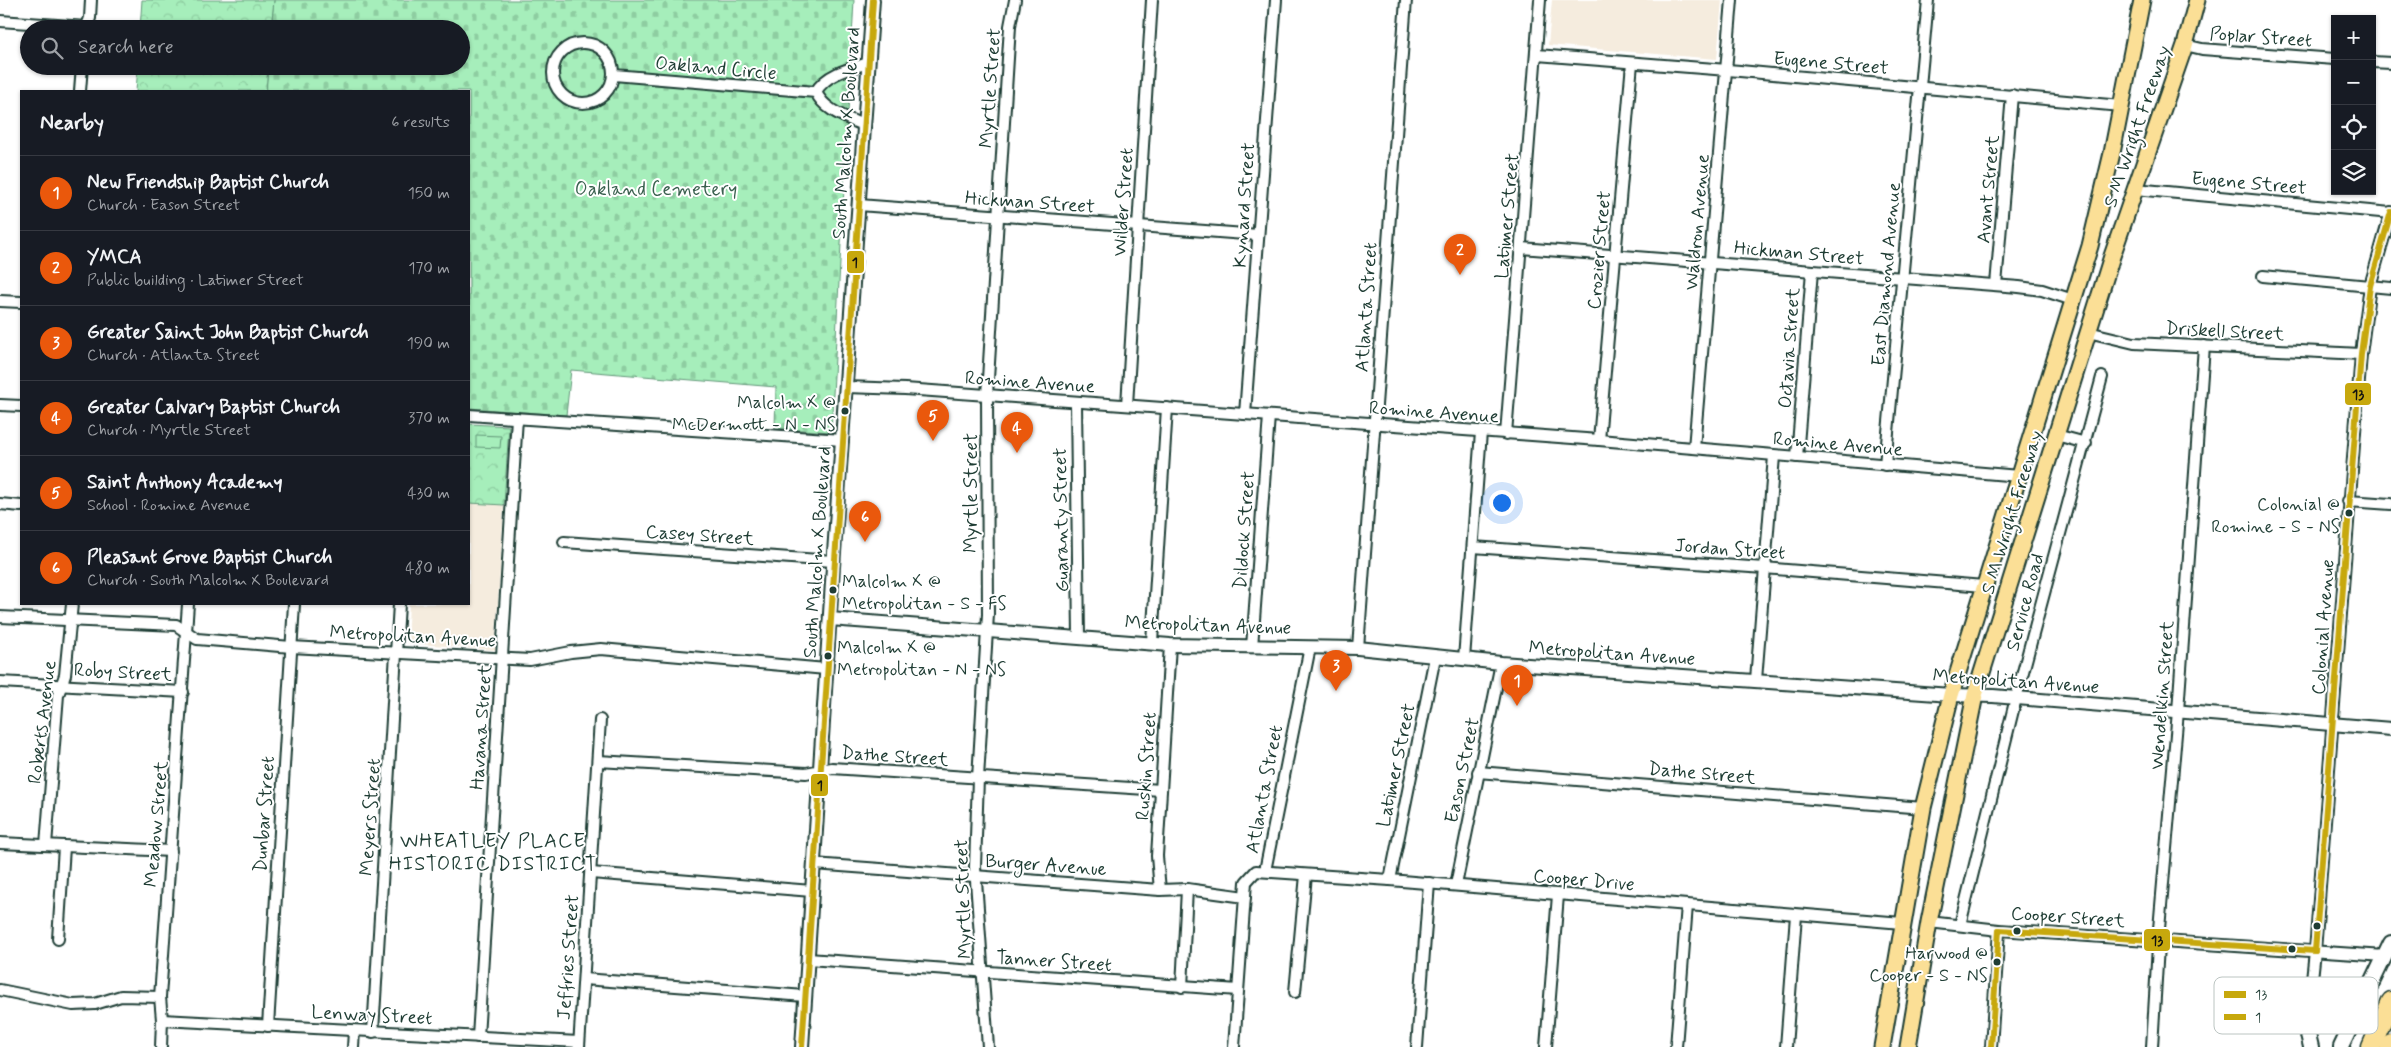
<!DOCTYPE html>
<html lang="en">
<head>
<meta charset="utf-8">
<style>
  body { margin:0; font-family:Mynerve,sans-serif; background:#20242c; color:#f1f3f6 }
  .controls { position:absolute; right:15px; top:15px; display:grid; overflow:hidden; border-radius:0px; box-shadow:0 1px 4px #0004 }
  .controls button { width:45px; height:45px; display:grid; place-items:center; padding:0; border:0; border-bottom:1px solid #363941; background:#171b24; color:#f1f3f6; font:25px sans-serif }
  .you { position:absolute; left:1501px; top:502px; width:18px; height:18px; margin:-12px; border:4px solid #fff; border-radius:50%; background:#1a73e8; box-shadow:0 0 0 8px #1a73e833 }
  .badge { display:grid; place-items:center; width:32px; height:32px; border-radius:50%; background:#ea580c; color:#fff; font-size:16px; font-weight:700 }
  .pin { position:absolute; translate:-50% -41px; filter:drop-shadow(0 1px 2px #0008) }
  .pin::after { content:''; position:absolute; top:26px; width:18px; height:15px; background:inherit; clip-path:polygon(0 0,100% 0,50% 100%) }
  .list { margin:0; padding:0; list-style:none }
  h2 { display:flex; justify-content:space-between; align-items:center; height:65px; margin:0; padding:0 20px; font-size:21px }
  h2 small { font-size:16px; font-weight:400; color:#9ea1a6 }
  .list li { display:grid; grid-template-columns:32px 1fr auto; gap:15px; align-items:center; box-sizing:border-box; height:75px; padding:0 20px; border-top:1px solid #363941 }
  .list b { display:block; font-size:19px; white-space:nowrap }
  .list p { margin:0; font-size:16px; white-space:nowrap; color:#9ea1a6 }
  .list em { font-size:16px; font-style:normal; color:#9ea1a6 }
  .icon { flex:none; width:28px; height:28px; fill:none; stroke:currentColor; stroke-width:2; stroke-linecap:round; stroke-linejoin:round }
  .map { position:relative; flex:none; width:2391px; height:1047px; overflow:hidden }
  .search { position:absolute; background:#171b24; box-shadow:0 1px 4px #0004; left:20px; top:20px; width:450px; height:55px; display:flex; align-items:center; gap:12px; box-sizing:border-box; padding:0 18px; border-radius:28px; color:#9ea1a6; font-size:19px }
  .panel { position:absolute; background:#171b24; box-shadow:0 1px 4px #0004; left:20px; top:90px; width:450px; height:515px; border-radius:0px }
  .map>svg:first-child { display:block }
  .built { fill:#f5ecde }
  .cemetery { fill:url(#cemetery-stones); stroke:#629678 }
  .park { fill:url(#park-crowns); stroke:#629678 }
  .pitch { fill:#a6eebb; stroke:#629678 }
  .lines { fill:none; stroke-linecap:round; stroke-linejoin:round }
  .minor-casing { stroke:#1f3d34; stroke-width:14 }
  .tertiary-casing { stroke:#1f3d34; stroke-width:16 }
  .secondary-casing { stroke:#1f3d34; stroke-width:18 }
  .primary-casing { stroke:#1f3d34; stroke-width:19 }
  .motorway-casing { stroke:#1f3d34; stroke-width:21 }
  .minor { stroke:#fff; stroke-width:10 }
  .tertiary { stroke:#fff; stroke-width:12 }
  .secondary { stroke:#fff; stroke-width:14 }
  .primary { stroke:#fbdf96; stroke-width:15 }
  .motorway { stroke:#fbdf96; stroke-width:18 }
  .bus-1-casing { stroke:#fff; stroke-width:10 }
  .bus-2-casing { stroke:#fff; stroke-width:10 }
  .bus-1 { stroke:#c7a80d; stroke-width:6 }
  .bus-2 { stroke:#c7a80d; stroke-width:6 }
  .bus-dot { fill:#1f3d34; stroke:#fff; stroke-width:2 }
  .labels { text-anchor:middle; stroke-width:4; stroke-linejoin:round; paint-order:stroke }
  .bus-label { font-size:18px; fill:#1f3d34; stroke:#fff; text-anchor:end }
  .street-label { font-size:19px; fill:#1f3d34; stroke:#fff }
  .park-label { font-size:19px; fill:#3a604f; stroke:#fff }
  .neighbourhood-label { font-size:20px; letter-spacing:1px; fill:#1f3d34; stroke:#fff }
  .key { fill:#fff; stroke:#bcc5c2; stroke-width:1 }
  .key-label { font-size:14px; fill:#1f3d34 }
  .line-badge { stroke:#fff; stroke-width:2 }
  .pale-badge-label { font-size:14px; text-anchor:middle; font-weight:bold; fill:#111 }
</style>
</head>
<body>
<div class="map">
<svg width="2391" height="1047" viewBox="0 0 2391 1047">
  <defs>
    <pattern id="cemetery-stones" width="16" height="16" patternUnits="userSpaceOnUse" patternTransform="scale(1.25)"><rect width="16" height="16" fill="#a6eebb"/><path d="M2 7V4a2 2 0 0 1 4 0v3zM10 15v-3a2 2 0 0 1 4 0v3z" fill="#8ecda1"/></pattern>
    <pattern id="park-crowns" width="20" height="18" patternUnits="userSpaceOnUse" patternTransform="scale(1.25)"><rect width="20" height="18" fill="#a6eebb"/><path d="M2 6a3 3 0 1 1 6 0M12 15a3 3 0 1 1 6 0" fill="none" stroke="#8ecda1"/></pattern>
  </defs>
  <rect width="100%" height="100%" fill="#fff"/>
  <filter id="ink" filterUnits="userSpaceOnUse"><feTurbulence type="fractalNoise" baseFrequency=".02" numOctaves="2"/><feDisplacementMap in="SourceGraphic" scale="10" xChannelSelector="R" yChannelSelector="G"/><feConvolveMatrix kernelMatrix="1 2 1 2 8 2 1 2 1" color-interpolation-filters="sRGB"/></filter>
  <g filter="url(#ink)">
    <g class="built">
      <path d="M1552,0H1722L1717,59L1548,45Z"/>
      <path d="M469,503L504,505L495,650L407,643L409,604H469Z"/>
    </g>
    <path class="cemetery" d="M274,0H854L831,432L775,428L776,387L571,370L566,415L469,408V91H266L268,66H461V29H271Z"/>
    <g class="park">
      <path d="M142,0H274L271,29H140Z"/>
      <path d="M138,66H268L266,91H136Z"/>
      <path d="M469,424L509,426L504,505L469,503Z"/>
    </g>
    <path class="pitch" d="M476,435L501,436L500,448L476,447Z"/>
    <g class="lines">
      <g class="minor-casing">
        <g id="minor">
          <path d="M0,21L86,27"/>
          <path d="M86,29L90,18L91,0"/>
          <circle cx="583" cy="73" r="30"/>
          <path d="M2185,45L2202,49L2335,59"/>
          <path d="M1537,55L1740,71L2121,106"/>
          <path d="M2372,62L2391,63"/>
          <path d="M614,75L816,92"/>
          <path d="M80,91L82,66"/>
          <path d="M865,126C848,118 824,111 816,92C825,74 851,68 869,63"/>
          <path d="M2135,189L2391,213"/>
          <path d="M859,205L1258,235"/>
          <path d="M1521,248L2019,287L2042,290L2073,300"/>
          <path d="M2263,276L2391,288"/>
          <path d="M1996,285L2012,95"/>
          <path d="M0,301L21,302"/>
          <path d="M2088,332L2134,343L2361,354"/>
          <path d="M846,387L905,389L1599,440L2019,476"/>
          <path d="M1076,403L1079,637"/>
          <path d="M0,405L21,406"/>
          <path d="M1127,405L1152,0"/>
          <path d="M1245,414L1276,0"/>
          <path d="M469,415L843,440"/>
          <path d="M1506,434L1540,0"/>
          <path d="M2056,435L2086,443"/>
          <path d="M1599,440L1632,63"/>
          <path d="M1694,448L1732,0"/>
          <path d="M1797,457L1812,271"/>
          <path d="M1885,465L1928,0"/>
          <path d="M2348,501L2391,504"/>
          <path d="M0,504L21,506"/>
          <path d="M564,542L833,561"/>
          <path d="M1473,547L1764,568L1984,586"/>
          <path d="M0,617L176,625L197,639L291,647L530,660L571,652L601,649L826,669"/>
          <path d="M1152,642L1167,408"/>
          <path d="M1252,647L1269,416"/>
          <path d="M1358,648L1406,0"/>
          <path d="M1464,659L1481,432"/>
          <path d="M1756,680L1774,456"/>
          <path d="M0,682L183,692"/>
          <path d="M598,761L806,773L832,768L1161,790"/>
          <path d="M1478,772L1923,808"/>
          <path d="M0,843L171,851"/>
          <path d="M46,845L58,695L65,675L72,604"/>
          <path d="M814,864L1160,890L1187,889L1245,897"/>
          <path d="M1265,871L1310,647"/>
          <path d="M591,873L812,891"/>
          <path d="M1390,880L1435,657"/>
          <path d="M1456,885L1501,663"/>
          <path d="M1160,890L1157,856L1170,645"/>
          <path d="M1929,922L1999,930L2385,956"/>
          <path d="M1960,925L2016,698L2102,377"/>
          <path d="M58,939L64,847"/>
          <path d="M808,959L1238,990"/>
          <path d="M584,979L805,996"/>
          <path d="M1182,987L1187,889"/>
          <path d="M0,990L73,1005L95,1004L121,996L160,997"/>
          <path d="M1295,992L1306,875"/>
          <path d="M162,1020L579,1042"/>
          <path d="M268,1026L294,604"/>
          <path d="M373,1032L399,604"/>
          <path d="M2306,1035L2315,951L2361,354L2370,286L2391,212"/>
          <path d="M478,1037L517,418"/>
          <path d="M161,1047L162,1020L160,997L188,604"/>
          <path d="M353,1047L354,1031"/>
          <path d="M579,1047L600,720"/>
          <path d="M988,1047L975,867L978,778L988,614L987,395L1010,26L1015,0"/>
          <path d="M1234,1047L1246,882L1256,871L1390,880L1902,923"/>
          <path d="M1417,1047L1429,883"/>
          <path d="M1546,1047L1558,895"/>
          <path d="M1676,1047L1687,905"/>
          <path d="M1786,1047L1796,915"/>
          <path d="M1991,1047L1999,930"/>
          <path d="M2152,1047L2159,929L2178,711L2204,346"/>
        </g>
      </g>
      <g class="tertiary-casing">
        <g id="tertiary">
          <path d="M830,619L1170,645L1358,648L1501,663L1951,695L1993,696L2391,729"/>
          <path d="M802,1047L833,567L873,0"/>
        </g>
      </g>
      <g class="secondary-casing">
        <g id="secondary">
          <path d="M2307,1030L2311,1047"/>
          <path d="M2341,1047L2391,943"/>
        </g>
      </g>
      <g class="primary-casing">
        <g id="primary">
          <path d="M1882,1047L1923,808L1951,695L2090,246L2112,153L2142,0"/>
          <path d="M1908,1047L1929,922L1975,695L2112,256L2185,45L2197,0"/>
        </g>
      </g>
      <g class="motorway-casing">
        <g id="motorway">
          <path d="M2371,1047L2391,1001"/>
          <path d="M2389,1047L2391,1043"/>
        </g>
      </g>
      <use href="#minor" class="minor"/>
      <use href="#tertiary" class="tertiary"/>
      <use href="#secondary" class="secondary"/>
      <use href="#primary" class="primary"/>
      <use href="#motorway" class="motorway"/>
      <g class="bus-1-casing">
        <g id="bus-1">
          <path d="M1999,930L2315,951"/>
          <path d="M2315,951L2361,354L2370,286L2391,212"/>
          <path d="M1991,1047L1999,930"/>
        </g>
      </g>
      <g class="bus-2-casing">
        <path id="bus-2" d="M802,1047L873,0"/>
      </g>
      <use href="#bus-1" class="bus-1"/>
      <use href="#bus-2" class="bus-2"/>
    </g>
  </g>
  <g class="bus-dot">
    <circle cx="845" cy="411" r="4.5"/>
    <circle cx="2349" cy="513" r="4.5"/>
    <circle cx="833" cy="590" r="4.5"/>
    <circle cx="828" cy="656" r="4.5"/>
    <circle cx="2317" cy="926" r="4.5"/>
    <circle cx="2017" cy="931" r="4.5"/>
    <circle cx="2292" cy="949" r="4.5"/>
    <circle cx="1997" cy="962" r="4.5"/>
  </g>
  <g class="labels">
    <g class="bus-label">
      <text x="836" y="408">Malcolm X @<tspan x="836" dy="22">McDermott - N - NS</tspan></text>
      <text x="2340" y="510">Colonial @<tspan x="2340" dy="22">Romine - S - NS</tspan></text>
      <text x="842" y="587" text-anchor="start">Malcolm X @<tspan x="842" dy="22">Metropolitan - S - FS</tspan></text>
      <text x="837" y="653" text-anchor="start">Malcolm X @<tspan x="837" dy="22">Metropolitan - N - NS</tspan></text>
      <text x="1988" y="959">Harwood @<tspan x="1988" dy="22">Cooper - S - NS</tspan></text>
    </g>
    <g class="street-label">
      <text transform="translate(2261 36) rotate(4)" y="7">Poplar Street</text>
      <text transform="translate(1831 62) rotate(5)" y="7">Eugene Street</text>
      <text transform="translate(716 67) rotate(5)" y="7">Oakland Circle</text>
      <text transform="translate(989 88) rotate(-86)" y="7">Myrtle Street</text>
      <text transform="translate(2136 126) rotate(-71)" y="7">S M Wright Freeway</text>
      <text transform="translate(845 133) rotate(-86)" y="7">South Malcolm X Boulevard</text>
      <text transform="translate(2249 182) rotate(5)" y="7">Eugene Street</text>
      <text transform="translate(1987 189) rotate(-85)" y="7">Avant Street</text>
      <text transform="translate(1030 201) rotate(4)" y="7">Hickman Street</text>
      <text transform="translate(1122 202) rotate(-86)" y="7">Wilder Street</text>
      <text transform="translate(1243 205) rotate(-86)" y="7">Kynard Street</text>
      <text transform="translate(1506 216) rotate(-85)" y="7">Latimer Street</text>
      <text transform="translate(1696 222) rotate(-85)" y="7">Waldron Avenue</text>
      <text transform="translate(1598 250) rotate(-85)" y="7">Crozier Street</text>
      <text transform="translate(1799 252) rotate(5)" y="7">Hickman Street</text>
      <text transform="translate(1885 274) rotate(-85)" y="7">East Diamond Avenue</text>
      <text transform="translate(1365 307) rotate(-86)" y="7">Atlanta Street</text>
      <text transform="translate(2225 330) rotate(3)" y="7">Driskell Street</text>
      <text transform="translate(1788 348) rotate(-86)" y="7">Octavia Street</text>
      <text transform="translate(1030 381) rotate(4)" y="7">Romine Avenue</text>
      <text transform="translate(1434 411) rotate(4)" y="7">Romine Avenue</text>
      <text transform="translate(1838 443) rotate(5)" y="7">Romine Avenue</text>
      <text transform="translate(970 493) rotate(-90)" y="7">Myrtle Street</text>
      <text transform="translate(2011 512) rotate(-73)" y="7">S M Wright Freeway</text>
      <text transform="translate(1060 520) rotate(-91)" y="7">Guaranty Street</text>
      <text transform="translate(1243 530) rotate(-86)" y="7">Dildock Street</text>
      <text transform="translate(700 534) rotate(4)" y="7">Casey Street</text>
      <text transform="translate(1730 548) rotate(4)" y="7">Jordan Street</text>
      <text transform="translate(816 552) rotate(-86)" y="7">South Malcolm X Boulevard</text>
      <text transform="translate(2024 602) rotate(-75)" y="7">Service Road</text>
      <text transform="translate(1208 624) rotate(2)" y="7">Metropolitan Avenue</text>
      <text transform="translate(2322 627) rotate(-86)" y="7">Colonial Avenue</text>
      <text transform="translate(413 635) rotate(3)" y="7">Metropolitan Avenue</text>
      <text transform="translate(1612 652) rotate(4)" y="7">Metropolitan Avenue</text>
      <text transform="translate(123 671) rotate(3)" y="7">Roby Street</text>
      <text transform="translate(2016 680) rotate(4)" y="7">Metropolitan Avenue</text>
      <text transform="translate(2161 695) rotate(-86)" y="7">Wendelkin Street</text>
      <text transform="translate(41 722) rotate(-83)" y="7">Roberts Avenue</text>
      <text transform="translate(480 727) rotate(-86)" y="7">Havana Street</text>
      <text transform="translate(895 755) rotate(4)" y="7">Dathe Street</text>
      <text transform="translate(1395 765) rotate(-78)" y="7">Latimer Street</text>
      <text transform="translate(1145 766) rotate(-86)" y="7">Ruskin Street</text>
      <text transform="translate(1461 770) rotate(-78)" y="7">Eason Street</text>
      <text transform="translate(1702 772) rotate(5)" y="7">Dathe Street</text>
      <text transform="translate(1263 789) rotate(-79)" y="7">Atlanta Street</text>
      <text transform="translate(263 814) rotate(-86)" y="7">Dunbar Street</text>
      <text transform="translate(369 817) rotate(-86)" y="7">Meyers Street</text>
      <text transform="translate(155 824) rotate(-85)" y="7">Meadow Street</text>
      <text transform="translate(1046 864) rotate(4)" y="7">Burger Avenue</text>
      <text transform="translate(1584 879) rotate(5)" y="7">Cooper Drive</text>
      <text transform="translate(962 899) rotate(-92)" y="7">Myrtle Street</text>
      <text transform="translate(2068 916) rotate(4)" y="7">Cooper Street</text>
      <text transform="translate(567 957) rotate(-86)" y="7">Jeffries Street</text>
      <text transform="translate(1054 960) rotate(4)" y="7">Tanner Street</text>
      <text transform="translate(372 1014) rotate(3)" y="7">Lenway Street</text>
    </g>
    <g class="park-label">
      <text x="656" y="195">Oakland Cemetery</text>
    </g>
    <g class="neighbourhood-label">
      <text x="493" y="847">WHEATLEY PLACE<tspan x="493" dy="23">HISTORIC DISTRICT</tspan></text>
    </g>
  </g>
  <rect x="2214" y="977" width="164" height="57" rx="8" class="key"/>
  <rect x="2224" y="991" width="22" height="7" fill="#c7a80d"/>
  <rect x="2224" y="1014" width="22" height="6" fill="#c7a80d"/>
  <g class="key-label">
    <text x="2255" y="999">13</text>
    <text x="2255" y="1022">1</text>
  </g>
  <g class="line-badge">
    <rect x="846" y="250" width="19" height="24" rx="5" fill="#c7a80d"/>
    <rect x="2344" y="382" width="28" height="24" rx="5" fill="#c7a80d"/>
    <rect x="810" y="773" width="19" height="24" rx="5" fill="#c7a80d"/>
    <rect x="2143" y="928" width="28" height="24" rx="5" fill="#c7a80d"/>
  </g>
  <g class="pale-badge-label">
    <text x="855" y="267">1</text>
    <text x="2358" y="399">13</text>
    <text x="820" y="790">1</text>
    <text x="2157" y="945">13</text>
  </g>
</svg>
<div class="controls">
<button>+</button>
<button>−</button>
<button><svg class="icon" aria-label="locate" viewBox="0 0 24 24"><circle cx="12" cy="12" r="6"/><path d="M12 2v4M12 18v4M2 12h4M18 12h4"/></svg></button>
<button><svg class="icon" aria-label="layers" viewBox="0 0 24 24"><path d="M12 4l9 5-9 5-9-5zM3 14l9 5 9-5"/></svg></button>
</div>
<div class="you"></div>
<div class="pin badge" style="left:1517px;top:706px">1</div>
<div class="pin badge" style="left:1460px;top:275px">2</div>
<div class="pin badge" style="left:1336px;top:691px">3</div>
<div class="pin badge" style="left:1017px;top:453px">4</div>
<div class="pin badge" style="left:933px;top:441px">5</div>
<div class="pin badge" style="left:865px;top:542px">6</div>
<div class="search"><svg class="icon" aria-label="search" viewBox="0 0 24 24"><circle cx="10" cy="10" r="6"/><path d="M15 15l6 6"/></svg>Search here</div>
<section class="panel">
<h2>Nearby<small>6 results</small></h2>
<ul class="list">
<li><span class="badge">1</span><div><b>New Friendship Baptist Church</b><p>Church · Eason Street</p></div><em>150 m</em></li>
<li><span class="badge">2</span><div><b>YMCA</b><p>Public building · Latimer Street</p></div><em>170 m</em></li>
<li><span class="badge">3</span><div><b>Greater Saint John Baptist Church</b><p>Church · Atlanta Street</p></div><em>190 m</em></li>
<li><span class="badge">4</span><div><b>Greater Calvary Baptist Church</b><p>Church · Myrtle Street</p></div><em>370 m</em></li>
<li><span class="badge">5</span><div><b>Saint Anthony Academy</b><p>School · Romine Avenue</p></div><em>430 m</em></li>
<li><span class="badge">6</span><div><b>Pleasant Grove Baptist Church</b><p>Church · South Malcolm X Boulevard</p></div><em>480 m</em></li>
</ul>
</section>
</div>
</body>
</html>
